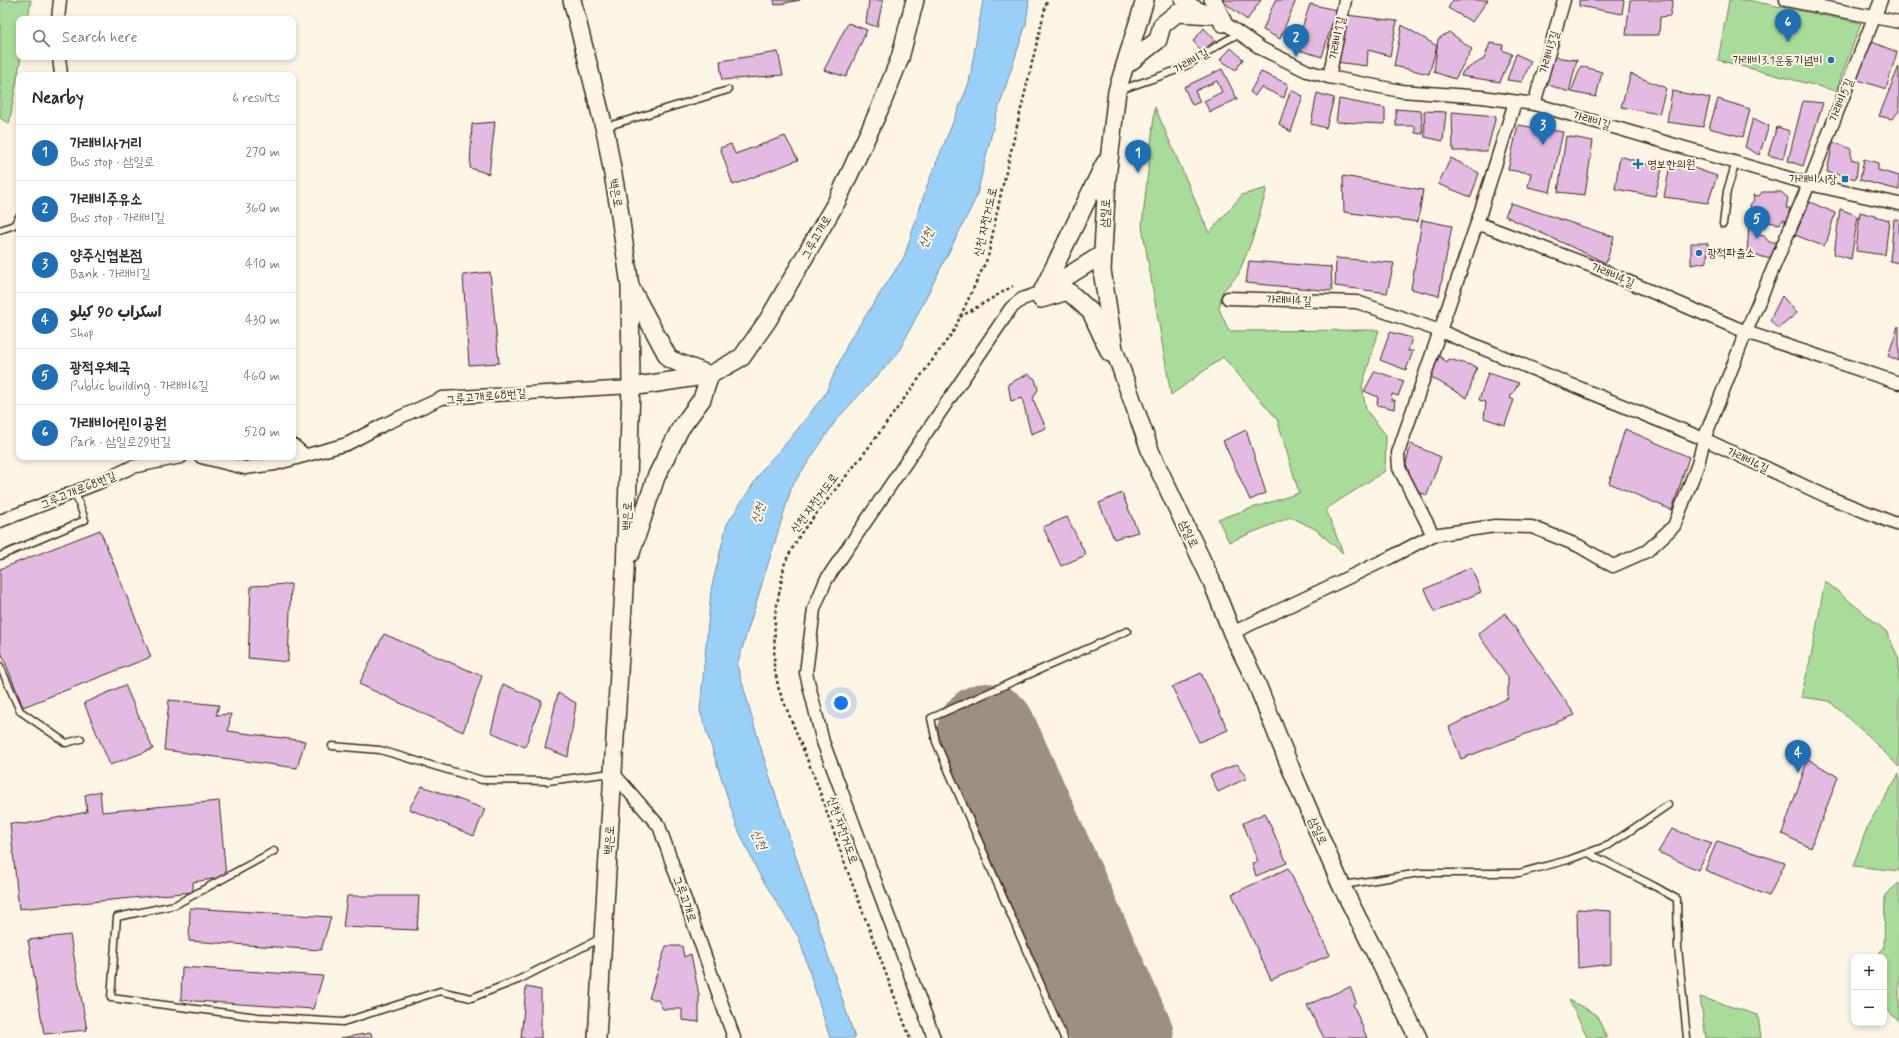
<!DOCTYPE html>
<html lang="en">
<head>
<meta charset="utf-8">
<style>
  body { margin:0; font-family:Mynerve,"Playpen Sans Arabic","Poor Story",sans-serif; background:#f7f7f7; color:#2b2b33 }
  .controls { position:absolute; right:12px; bottom:12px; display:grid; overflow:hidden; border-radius:8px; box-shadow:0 2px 6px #0003 }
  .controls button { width:36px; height:36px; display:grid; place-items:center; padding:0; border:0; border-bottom:1px solid #e1e1e2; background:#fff; color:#2b2b33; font:20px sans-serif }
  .you { position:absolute; left:841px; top:703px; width:14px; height:14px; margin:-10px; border:3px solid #fff; border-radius:50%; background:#1a73e8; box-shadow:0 0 0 6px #1a73e833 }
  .badge { display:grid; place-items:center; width:26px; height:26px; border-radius:50%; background:#1f6fb2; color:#fff; font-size:13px; font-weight:700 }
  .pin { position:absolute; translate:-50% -33px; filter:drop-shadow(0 1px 2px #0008) }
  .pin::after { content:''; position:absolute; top:21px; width:14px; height:12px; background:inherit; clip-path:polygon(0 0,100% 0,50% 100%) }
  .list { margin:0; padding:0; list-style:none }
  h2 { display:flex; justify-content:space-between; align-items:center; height:52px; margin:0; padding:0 16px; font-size:17px }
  h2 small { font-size:13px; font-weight:400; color:#7c7c81 }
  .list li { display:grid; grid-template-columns:26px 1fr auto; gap:12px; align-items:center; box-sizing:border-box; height:56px; padding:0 16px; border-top:1px solid #e1e1e2 }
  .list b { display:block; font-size:15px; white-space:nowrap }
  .list p { margin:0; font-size:13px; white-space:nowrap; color:#7c7c81 }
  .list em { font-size:13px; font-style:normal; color:#7c7c81 }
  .icon { flex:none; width:22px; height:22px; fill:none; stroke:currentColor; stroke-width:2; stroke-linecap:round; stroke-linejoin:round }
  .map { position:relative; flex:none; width:1899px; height:1038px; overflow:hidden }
  .search { position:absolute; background:#fff; box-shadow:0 2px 6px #0003; left:16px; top:16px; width:280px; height:44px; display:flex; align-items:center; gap:10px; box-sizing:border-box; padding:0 14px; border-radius:8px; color:#7c7c81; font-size:15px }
  .panel { position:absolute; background:#fff; box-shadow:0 2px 6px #0003; left:16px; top:72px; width:280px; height:388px; border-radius:8px }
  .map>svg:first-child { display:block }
  .green { fill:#a9db9b; stroke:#72825c }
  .water { fill:#9ad0f8; stroke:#748ea1 }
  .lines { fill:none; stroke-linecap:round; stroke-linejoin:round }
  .runway { stroke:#9c9082; stroke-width:100 }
  .building { fill:#e3bbe2; stroke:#3b2a1e }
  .lane-casing { stroke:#3b2a1e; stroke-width:9 }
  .street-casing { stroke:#3b2a1e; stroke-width:15 }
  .secondary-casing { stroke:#3b2a1e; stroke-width:20 }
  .path { stroke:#3b2a1e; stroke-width:2.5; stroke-dasharray:3 3; stroke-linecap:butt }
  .lane { stroke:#fcf5e5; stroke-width:6 }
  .street { stroke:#fcf5e5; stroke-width:12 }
  .secondary { stroke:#fcf5e5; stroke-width:17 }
  .poi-dot { fill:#1f6fb2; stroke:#fcf5e5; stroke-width:1.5 }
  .labels { text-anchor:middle; stroke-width:4; stroke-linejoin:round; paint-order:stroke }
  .street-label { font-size:12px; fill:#3b2a1e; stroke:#fcf5e5 }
  .poi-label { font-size:12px; fill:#3b2a1e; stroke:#fcf5e5; text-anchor:end }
  .water-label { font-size:13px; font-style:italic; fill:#535454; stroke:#fcf5e5 }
</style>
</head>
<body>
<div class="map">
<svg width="1899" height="1038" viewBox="0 0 1899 1038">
  <rect width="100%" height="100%" fill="#fcf5e5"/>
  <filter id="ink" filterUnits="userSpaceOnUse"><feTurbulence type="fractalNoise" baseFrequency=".025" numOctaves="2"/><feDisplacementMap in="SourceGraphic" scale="8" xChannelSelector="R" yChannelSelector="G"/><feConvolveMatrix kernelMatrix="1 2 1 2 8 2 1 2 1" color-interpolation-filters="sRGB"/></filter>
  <g filter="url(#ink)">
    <g class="green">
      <path d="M0,0H31L28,19H19V57H21L9,124L0,118Z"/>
      <path d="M1729,0H1747L1861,23L1836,91L1718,60Z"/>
      <path d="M1155,107L1209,233L1242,195L1267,188L1252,240L1238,275L1223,291L1219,309L1229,331L1379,330L1362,386L1366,410L1386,435L1385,471L1326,509L1343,553L1315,529L1291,517L1229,542L1218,519L1299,493L1277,419L1223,357L1171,395L1142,226Z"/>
      <path d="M1825,581L1886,631L1899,659V767L1866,734L1829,701L1801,697L1812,652Z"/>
      <path d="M1899,774V871L1853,866L1868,825Z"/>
      <path d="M1899,883V1022L1884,1006V957H1877L1884,948L1885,895Z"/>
      <path d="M1700,997L1758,1015L1761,1038H1706Z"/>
      <path d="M1569,1000L1596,1014L1607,1038H1588Z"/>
    </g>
    <path class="water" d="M983,0H1029L1026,24L996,116L976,198L898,353L837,419L792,486L737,665L765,762L855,1038H830L799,938L759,874L737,827L700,711L711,590L727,524L765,466L789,440L825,394L849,341L904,257L928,183L969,83Z"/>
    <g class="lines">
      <path class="runway" d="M987,733L1124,1038"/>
    </g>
    <g class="building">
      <path d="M774,0H800L775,5Z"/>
      <path d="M869,0H883L877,27L866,23Z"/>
      <path d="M1221,0H1261L1247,20Z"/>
      <path d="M1275,0H1296L1280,39L1263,30Z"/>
      <path d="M1453,0H1488L1472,22L1448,8Z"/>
      <path d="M1579,0H1624L1622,14L1579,6Z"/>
      <path d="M1630,0H1673L1670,16L1660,17L1659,35H1626Z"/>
      <path d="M1310,4L1336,10L1322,57L1295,49Z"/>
      <path d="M1346,15L1397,21L1390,56L1368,50L1367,66L1336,62Z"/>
      <path d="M848,23L867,30L846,77L824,70Z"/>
      <path d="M1402,25L1437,46L1429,74L1394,66Z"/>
      <path d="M1204,28L1215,40L1202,52L1193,41Z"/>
      <path d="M1449,32L1472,49L1455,79L1434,72L1438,39Z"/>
      <path d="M1872,42L1897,52L1886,89L1855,79Z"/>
      <path d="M1490,43L1503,45L1502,50L1512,54L1500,82L1461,76L1463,71L1484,59Z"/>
      <path d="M1231,48L1243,59L1236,70L1220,60Z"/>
      <path d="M778,52L783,75L722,80L720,61Z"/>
      <path d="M1516,54L1531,61L1522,82L1507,80Z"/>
      <path d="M1554,57L1577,60L1569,92L1546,84Z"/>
      <path d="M1581,66L1602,72L1596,97L1571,92Z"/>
      <path d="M1899,66V111L1892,119L1879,116Z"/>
      <path d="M1222,69L1237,99L1210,112L1204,101L1222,92L1217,81L1195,91L1200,102L1192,105L1184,87Z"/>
      <path d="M1261,72L1288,84L1284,98L1261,87L1255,96L1250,92Z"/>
      <path d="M1631,74L1666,88L1659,114L1621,107Z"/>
      <path d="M1291,90L1303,96L1291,132L1279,124Z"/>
      <path d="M1672,91L1710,98L1703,127L1667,122Z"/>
      <path d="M1317,93L1334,98L1326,128L1311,124Z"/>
      <path d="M1339,99L1385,108V124L1336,122Z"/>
      <path d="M1718,99L1750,109L1743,137L1709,128Z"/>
      <path d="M1803,101L1823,103L1803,166L1788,161Z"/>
      <path d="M1396,109L1421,111L1423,134L1415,133V126H1396Z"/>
      <path d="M1424,111L1446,112L1443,141L1425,137Z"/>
      <path d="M1452,112L1496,116L1487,151H1453Z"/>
      <path d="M1753,118L1769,126L1759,155L1745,147Z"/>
      <path d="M495,122L489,174L470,168L472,124Z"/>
      <path d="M1518,125L1563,132L1550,192L1528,187L1531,173L1508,170Z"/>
      <path d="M1777,127L1790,131L1783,159L1768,155Z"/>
      <path d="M785,136L798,160L733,185L720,148L731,144L735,154Z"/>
      <path d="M1566,136L1593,141L1585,195L1558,192Z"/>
      <path d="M1833,142L1851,149V159L1858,161L1856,179L1827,172Z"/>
      <path d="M1620,156L1662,169L1655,196L1615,189Z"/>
      <path d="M1451,158L1479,173L1471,197L1438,184Z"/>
      <path d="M1864,159L1878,163V170L1899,176V190L1860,180Z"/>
      <path d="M1671,160L1717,176L1708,203L1664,197Z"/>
      <path d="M1343,176L1423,190L1418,222L1344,212Z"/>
      <path d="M1762,192H1781L1788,198L1786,208H1790L1787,222L1783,220L1780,224L1757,220L1758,213L1756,210L1751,211L1750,205L1754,200L1753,195L1759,196Z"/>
      <path d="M1810,202L1835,213L1827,241L1823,246L1795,235Z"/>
      <path d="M1511,203L1614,237L1606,263L1505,216Z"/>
      <path d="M1840,209L1858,216L1851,259L1834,254Z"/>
      <path d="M1860,212L1889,220L1885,255L1856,251Z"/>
      <path d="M1894,219L1899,220V263L1890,261Z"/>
      <path d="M1422,220L1452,226L1439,296L1411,289Z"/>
      <path d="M1749,224H1762L1759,235L1764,236L1769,242H1778L1775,255L1767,258L1747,254Z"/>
      <path d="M1691,243H1708L1707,262L1691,265Z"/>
      <path d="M1336,258L1394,263L1387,293L1335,286Z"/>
      <path d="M1249,261L1331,267L1332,291L1246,283Z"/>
      <path d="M490,272L499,363L469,365L463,275Z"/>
      <path d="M1782,296L1797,313L1778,329L1770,320Z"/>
      <path d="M1898,326L1899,327V361L1888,356Z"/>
      <path d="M1390,332L1412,338L1408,351H1413L1406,370L1380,360Z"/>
      <path d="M1439,356L1447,362L1449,359L1477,367L1467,398L1431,377Z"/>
      <path d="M1375,371L1404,381L1398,396L1392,394L1391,400H1395L1394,409L1377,405L1378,397L1364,391Z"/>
      <path d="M1488,373L1519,383L1510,398L1514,400L1505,425L1484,418L1486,402L1479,400Z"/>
      <path d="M1028,374L1035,379L1038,389L1033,399L1046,428L1031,434L1022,398L1011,401L1008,384Z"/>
      <path d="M1625,429L1689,457L1672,510L1609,483Z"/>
      <path d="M1246,430L1266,493L1250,500L1223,441Z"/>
      <path d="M1411,444L1441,457L1427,495L1416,491L1411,481L1406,463Z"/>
      <path d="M1122,493L1138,532L1114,539L1099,503Z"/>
      <path d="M1067,517L1086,555L1061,566L1043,527Z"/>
      <path d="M100,530L151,657L23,707L0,649V569Z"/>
      <path d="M1471,567L1481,592L1435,612L1425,589Z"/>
      <path d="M291,584L288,662L248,658L251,586Z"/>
      <path d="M1505,613L1575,715L1461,759L1449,727L1508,698V677L1478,634Z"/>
      <path d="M384,634L482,676L463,732L359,684Z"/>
      <path d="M1201,673L1228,730L1199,742L1172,687Z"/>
      <path d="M503,684L542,701L525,747L491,732Z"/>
      <path d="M125,685L153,749L110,765L84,703Z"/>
      <path d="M558,693L576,703L568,757L545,748Z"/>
      <path d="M169,700L219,705L216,715L231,714L228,731L305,741L297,768L164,750Z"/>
      <path d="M1808,759L1838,777L1811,848L1782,834Z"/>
      <path d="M1237,764L1247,778L1218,792L1210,775Z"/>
      <path d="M422,786L485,809L474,836L409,809Z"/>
      <path d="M100,791L102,812L219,801L226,877L193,882V892L19,909L10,823L25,824L87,812L85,795Z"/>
      <path d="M1265,813L1287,863L1256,876L1252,863L1258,862L1243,823Z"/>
      <path d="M1672,829L1712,843L1698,870L1658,852Z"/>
      <path d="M1717,841L1785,863L1769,896L1705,870Z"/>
      <path d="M1288,868L1330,955L1271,980L1232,894Z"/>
      <path d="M347,896H419L417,930L343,927Z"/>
      <path d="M190,908L331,917L321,950L189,941Z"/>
      <path d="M1577,909L1611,911V964L1578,968Z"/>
      <path d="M70,935L87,1030L44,1034L28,940Z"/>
      <path d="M666,946H682L684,957L691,954L699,995V1022L682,1020V1009H663L658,1000L649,998Z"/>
      <path d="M182,967L323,976L313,1009L181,1000Z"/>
      <path d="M526,987L541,990V1038H521Z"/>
      <path d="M1350,987L1356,1002L1353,1004L1367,1038H1324L1307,1005Z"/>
      <path d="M371,1033L372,1038H340Z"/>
    </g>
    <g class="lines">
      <g class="lane-casing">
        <g id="lane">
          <path d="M1121,90C1143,81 1166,76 1187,65C1206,55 1218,42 1240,34"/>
          <path d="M605,127L728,90"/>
          <path d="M1723,224L1727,191L1736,162"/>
          <path d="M0,230L14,225L19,217"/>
          <path d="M0,556L85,520L75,492"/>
          <path d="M0,666L20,711L66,743L81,739"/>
          <path d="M332,746L380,750L482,780L548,781L612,773"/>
          <path d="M274,851L175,905L117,917L111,998L258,1017L343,1022L440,991L471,998L518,980L601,938"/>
          <path d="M1588,853L1654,886L1677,899L1678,947L1687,1038"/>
          <path d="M1343,885L1420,873H1519L1568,860L1609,845L1668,805"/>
          <path d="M1064,1038L936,742L931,718L1127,631"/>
        </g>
      </g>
      <g class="street-casing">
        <g id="street">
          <path d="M1181,0L1213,15L1262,49L1307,71L1329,77L1401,91L1482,97L1534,104L1809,184L1899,204"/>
          <path d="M1786,0L1899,22"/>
          <path d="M1881,0L1809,184L1746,332L1704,439L1828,497L1899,525"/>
          <path d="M58,19L60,0"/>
          <path d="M59,57L61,75"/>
          <path d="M1329,77L1345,0"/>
          <path d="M1534,104L1564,0"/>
          <path d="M1477,223L1594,267L1746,332L1899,383"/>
          <path d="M1228,298L1357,302L1440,331L1704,439L1698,464L1674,526L1647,551L1613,566L1579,546L1532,527L1495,526L1433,535L1391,557L1232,633"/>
          <path d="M293,445L305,455"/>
          <path d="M201,457L245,468L275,464L347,444L383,425L442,398L631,387"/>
          <path d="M0,521L98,483L132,467L181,457"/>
          <path d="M1433,535L1399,468L1398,453L1477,223L1515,102"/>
          <path d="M613,773L659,826L734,1038"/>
          <path d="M934,1038L823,742L806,673L814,609L826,580L1011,308L1022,299L1042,292"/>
        </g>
      </g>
      <g class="secondary-casing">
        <g id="secondary">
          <path d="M572,0L606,135L619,208L630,286L631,387L625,572L597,1038"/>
          <path d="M1145,0L1117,91L1107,178L1102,270L1114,349L1151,453L1212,582L1232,633L1256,682L1291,769L1341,885L1418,1038"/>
          <path d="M1213,0L1223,23"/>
          <path d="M1126,65L1158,40L1162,25L1177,13L1213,15"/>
          <path d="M1042,292L1105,163"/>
          <path d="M1042,292L1103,254"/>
          <path d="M1041,299L1068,291L1091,312L1110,353"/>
          <path d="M631,387L710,375L742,357L768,320L837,201L880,108L900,58L915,0"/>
          <path d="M631,553L656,477L680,429L702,399L710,375L669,359L632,290"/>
        </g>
      </g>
      <g class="path">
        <path d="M960,317L1013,286"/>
        <path d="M910,1038L849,875L816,781L779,690L774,667L775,615L785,562L801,533L866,451L953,332L988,257L1001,193L1047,0"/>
      </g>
      <use href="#lane" class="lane"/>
      <use href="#street" class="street"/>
      <use href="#secondary" class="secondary"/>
    </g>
  </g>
  <g class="poi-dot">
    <circle cx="1831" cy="60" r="4"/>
    <path d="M1636 158h4v4h4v4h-4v4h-4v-4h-4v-4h4z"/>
    <rect x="1841" y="175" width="8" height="8" rx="2"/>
    <circle cx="1699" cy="253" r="4"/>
  </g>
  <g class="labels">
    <g class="street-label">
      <text transform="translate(1337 38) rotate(-79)" y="4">가래비1길</text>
      <text transform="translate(1549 52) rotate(-74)" y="4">가래비3길</text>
      <text transform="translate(1191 61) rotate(-30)" y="4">가래비길</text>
      <text transform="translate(1841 100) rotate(-68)" y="4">가래비5길</text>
      <text transform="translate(1592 120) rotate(16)" y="4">가래비길</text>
      <text transform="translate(616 193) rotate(80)" y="4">백은로</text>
      <text transform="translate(1105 213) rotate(-87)" y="4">삼일로</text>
      <text transform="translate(985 222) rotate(-77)" y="4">신천 자전거도로</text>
      <text transform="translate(816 237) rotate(-60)" y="4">그루고개로</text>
      <text transform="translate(1613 275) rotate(23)" y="4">가래비4길</text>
      <text transform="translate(1289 300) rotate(2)" y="4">가래비4길</text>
      <text transform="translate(486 396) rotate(-5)" y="4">그루고개로68번길</text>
      <text transform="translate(1748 460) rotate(25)" y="4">가래비6길</text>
      <text transform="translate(78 490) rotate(-22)" y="4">그루고개로68번길</text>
      <text transform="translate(814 503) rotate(-53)" y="4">신천 자전거도로</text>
      <text transform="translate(627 516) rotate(-88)" y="4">백은로</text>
      <text transform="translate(1189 534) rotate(65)" y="4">삼일로</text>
      <text transform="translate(843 830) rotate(71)" y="4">신천 자전거도로</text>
      <text transform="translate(1318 831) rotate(66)" y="4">삼일로</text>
      <text transform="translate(609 840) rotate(-86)" y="4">백은로</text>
      <text transform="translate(685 899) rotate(71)" y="4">그루고개로</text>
    </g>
    <g class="poi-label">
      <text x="1823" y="64">가래비3.1운동기념비</text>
      <text x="1647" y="168" text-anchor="start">영보한의원</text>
      <text x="1837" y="183">가래비시장</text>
      <text x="1707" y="257" text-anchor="start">광적파출소</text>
    </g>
    <g class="water-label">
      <text transform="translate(925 238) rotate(-66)" y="5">신천</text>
      <text transform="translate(757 513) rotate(-72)" y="5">신천</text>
      <text transform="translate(760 839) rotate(66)" y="5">신천</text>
    </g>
  </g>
</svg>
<div class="controls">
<button>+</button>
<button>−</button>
</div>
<div class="you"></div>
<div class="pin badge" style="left:1138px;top:173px">1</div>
<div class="pin badge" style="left:1296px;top:57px">2</div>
<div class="pin badge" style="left:1543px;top:145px">3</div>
<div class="pin badge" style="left:1798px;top:773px">4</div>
<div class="pin badge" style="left:1757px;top:239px">5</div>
<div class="pin badge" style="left:1788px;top:42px">6</div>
<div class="search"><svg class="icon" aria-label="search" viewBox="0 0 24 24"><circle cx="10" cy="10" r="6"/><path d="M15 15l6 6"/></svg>Search here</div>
<section class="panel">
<h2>Nearby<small>6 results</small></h2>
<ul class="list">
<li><span class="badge">1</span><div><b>가래비사거리</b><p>Bus stop · 삼일로</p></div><em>270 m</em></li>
<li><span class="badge">2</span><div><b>가래비주유소</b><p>Bus stop · 가래비길</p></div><em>360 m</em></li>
<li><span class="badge">3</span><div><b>양주신협본점</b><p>Bank · 가래비길</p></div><em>410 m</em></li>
<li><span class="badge">4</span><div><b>اسكراب 90 كيلو</b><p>Shop</p></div><em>430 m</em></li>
<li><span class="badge">5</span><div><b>광적우체국</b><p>Public building · 가래비6길</p></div><em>460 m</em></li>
<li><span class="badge">6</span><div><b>가래비어린이공원</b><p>Park · 삼일로29번길</p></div><em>520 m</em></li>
</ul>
</section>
</div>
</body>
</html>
